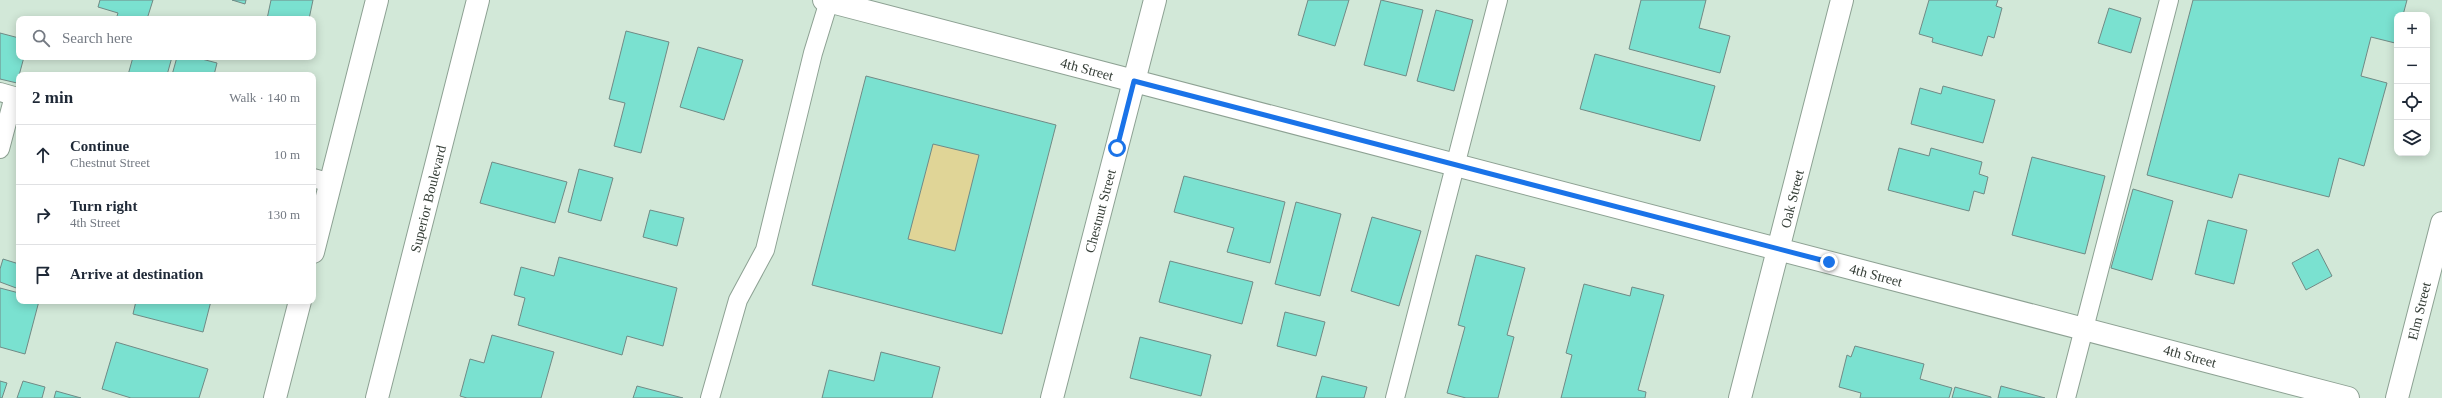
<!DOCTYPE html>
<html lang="en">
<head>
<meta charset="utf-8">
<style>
  body { margin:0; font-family:Georgia,serif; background:#f6f6f7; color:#1f2937 }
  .controls { position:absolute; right:12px; top:12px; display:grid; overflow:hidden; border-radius:8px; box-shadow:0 2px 10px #0003 }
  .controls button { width:36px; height:36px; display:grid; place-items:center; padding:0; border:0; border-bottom:1px solid #e0e1e3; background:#fff; color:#1f2937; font:20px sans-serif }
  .stop { position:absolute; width:12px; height:12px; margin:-9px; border:3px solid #1a73e8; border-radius:50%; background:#fff }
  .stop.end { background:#1a73e8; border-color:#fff; box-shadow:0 1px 4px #0008 }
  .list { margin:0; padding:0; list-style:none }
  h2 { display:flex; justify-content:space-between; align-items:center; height:52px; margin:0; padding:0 16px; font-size:17px }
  h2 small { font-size:13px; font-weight:400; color:#747a83 }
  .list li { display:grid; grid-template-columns:26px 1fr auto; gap:12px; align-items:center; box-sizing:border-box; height:60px; padding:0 16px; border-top:1px solid #e0e1e3 }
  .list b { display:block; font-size:15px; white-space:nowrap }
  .list p { margin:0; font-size:13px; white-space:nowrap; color:#747a83 }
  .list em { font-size:13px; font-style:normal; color:#747a83 }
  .icon { flex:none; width:22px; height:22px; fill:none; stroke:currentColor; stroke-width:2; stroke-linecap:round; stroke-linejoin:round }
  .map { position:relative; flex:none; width:2442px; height:398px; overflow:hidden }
  .search { position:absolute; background:#fff; box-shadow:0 2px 10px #0003; left:16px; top:16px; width:300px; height:44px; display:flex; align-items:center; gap:10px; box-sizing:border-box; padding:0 14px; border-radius:8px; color:#747a83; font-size:15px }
  .panel { position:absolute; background:#fff; box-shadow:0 2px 10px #0003; left:16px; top:72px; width:300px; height:232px; border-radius:8px }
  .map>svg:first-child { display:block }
  .green { fill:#e0d597 }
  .building { fill:#7ae1d0; stroke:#708a85; fill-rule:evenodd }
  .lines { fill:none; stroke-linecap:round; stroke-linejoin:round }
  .service-casing { stroke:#8da193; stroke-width:20 }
  .minor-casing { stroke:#8da193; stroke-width:24 }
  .tertiary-casing { stroke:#8da193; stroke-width:24 }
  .service { stroke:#fff; stroke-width:18 }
  .minor { stroke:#fff; stroke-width:22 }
  .tertiary { stroke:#fff; stroke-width:22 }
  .route { stroke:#1a73e8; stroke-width:5 }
  .labels { text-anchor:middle; stroke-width:3; stroke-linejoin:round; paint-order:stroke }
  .street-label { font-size:14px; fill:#363f38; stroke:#fff }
</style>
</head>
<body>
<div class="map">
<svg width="2442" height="398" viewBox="0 0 2442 398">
  <rect width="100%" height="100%" fill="#d2e8d8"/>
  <path class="green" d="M933,144L979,155L955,251L908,239Z"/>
  <g class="building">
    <path d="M100,0H153L147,19H116L118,13L98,7Z"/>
    <path d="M232,0H246L245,4Z"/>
    <path d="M271,0H313L309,19H267Z"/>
    <path d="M1308,0H1349L1335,46L1298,35Z"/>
    <path d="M1381,0L1423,10L1406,76L1364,65Z"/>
    <path d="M1641,0H1706L1699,28L1730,36L1720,73L1629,49Z"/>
    <path d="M1929,0H1998L1996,6L2002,8L1994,38L1988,36L1982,56L1932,42L1933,38L1919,34Z"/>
    <path d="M2193,0H2407L2403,15H2397L2395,43L2371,37L2361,76L2387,83L2364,166L2339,158L2329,197L2239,174L2232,198L2147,175Z"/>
    <path d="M2109,8L2141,18L2131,53L2098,43Z"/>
    <path d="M1436,10L1473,20L1454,91L1417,81Z"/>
    <path d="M626,31L669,42L641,153L614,146L625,103L609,99Z"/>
    <path d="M0,33L19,38V57H24L17,83L0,79Z"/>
    <path d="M698,47L743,60L724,120L680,107Z"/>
    <path d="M1595,54L1715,86L1700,141L1580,109Z"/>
    <path d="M133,57H172L167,75H128Z"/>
    <path d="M177,57H194L217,63L214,75H172Z"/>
    <path d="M866,76L1056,125L1002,334L812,285ZM933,144L979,155L955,251L908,239Z"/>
    <path d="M1943,86L1995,100L1983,143L1911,124L1920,88L1941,94Z"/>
    <path d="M1899,148L1929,156L1931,148L1982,162L1979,174L1988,177L1984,194L1974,191L1969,211L1888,190Z"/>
    <path d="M2032,157L2105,176L2085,254L2012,235Z"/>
    <path d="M492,162L567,182L555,223L480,203Z"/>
    <path d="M579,169L613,178L601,221L568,212Z"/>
    <path d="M1184,176L1285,202L1270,263L1227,252L1234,228L1174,212Z"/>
    <path d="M2133,189L2173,201L2152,280L2111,268Z"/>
    <path d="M1296,202L1341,214L1320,296L1275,284Z"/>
    <path d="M650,210L684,218L677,246L643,237Z"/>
    <path d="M1372,217L1421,231L1399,306L1351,291Z"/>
    <path d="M2208,220L2247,230L2234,284L2195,274Z"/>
    <path d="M2318,249L2332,276L2306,290L2292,263Z"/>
    <path d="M1476,255L1525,268L1507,335L1514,337L1498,398H1466L1447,393L1465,327L1458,325Z"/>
    <path d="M559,257L677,288L663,346L627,336L622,355L518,325L525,298L514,295L521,267L554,276Z"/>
    <path d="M3,259L19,264V289L0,282V269Z"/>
    <path d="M1170,261L1253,282L1242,324L1159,302Z"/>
    <path d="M1584,284L1630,296L1632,287L1664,295L1638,390L1646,392L1645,398H1561L1572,355L1566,353Z"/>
    <path d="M0,288L19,293V301H39L25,354L0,347Z"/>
    <path d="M136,301H211L203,332L133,314Z"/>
    <path d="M1285,312L1325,322L1316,356L1277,346Z"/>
    <path d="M492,335L554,352L541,398H467L460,396L470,359L484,363Z"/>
    <path d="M1140,337L1211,355L1201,396L1130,378Z"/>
    <path d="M116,342L208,369L199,398H131L102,389Z"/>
    <path d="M1855,346L1924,364L1920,379L1952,388L1949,398H1860L1861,393L1839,387L1847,355L1851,357Z"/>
    <path d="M881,352L940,367L932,398H822L829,370L874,381Z"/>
    <path d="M1322,376L1367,387L1364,398H1316Z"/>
    <path d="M0,381L7,383L2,398H0Z"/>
    <path d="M23,381L45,387L42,398H17Z"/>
    <path d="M637,386L683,398H633Z"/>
    <path d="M2001,386L2045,398H1998Z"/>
    <path d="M1955,387L1991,397V398H1952Z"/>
    <path d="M56,391L81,398H54Z"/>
  </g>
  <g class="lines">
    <g class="service-casing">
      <g id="service">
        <path d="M0,92L14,96L0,149"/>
        <path d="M313,178L331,183"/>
        <path d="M710,398L738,300L765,250L813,53L829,1"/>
        <path d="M1395,398L1498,0"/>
        <path d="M2066,398L2169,0"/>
      </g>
    </g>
    <g class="minor-casing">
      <g id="minor">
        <path d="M824,0L2348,398"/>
        <path d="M313,252L377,0"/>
        <path d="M275,398L300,301"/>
        <path d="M377,398L478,0"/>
        <path d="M1052,398L1155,0"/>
        <path d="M2397,398L2442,223"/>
      </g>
    </g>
    <g class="tertiary-casing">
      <path id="tertiary" d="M1740,398L1842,0"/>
    </g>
    <use href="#service" class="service"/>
    <use href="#minor" class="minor"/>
    <use href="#tertiary" class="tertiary"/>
  </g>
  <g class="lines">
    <path class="route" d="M1117,148L1134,81L1829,262"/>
  </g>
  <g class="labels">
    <g class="street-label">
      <text transform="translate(1087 69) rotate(15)" y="5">4th Street</text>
      <text transform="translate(428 199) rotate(-76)" y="5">Superior Boulevard</text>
      <text transform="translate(1792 199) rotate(-76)" y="5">Oak Street</text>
      <text transform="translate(1100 211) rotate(-75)" y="5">Chestnut Street</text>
      <text transform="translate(1876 275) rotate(15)" y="5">4th Street</text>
      <text transform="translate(2419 311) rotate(-76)" y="5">Elm Street</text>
      <text transform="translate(2190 356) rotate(15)" y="5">4th Street</text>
    </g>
  </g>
</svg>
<div class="controls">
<button>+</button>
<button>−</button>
<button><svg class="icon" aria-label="locate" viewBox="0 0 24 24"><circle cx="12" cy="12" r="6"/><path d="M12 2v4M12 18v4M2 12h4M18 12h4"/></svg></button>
<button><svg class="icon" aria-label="layers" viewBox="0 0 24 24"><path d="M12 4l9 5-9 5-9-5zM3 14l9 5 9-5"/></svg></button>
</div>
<div class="stop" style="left:1117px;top:148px"></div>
<div class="stop end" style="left:1829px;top:262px"></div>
<div class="search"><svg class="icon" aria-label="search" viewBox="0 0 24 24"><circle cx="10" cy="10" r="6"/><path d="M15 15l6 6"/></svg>Search here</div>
<section class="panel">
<h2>2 min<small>Walk · 140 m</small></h2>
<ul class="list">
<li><svg class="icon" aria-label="ahead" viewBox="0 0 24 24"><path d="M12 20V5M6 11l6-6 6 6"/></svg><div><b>Continue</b><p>Chestnut Street</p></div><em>10 m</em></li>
<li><svg class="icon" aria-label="right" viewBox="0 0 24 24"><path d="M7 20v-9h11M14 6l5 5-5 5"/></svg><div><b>Turn right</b><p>4th Street</p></div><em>130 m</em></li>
<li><svg class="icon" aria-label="arrive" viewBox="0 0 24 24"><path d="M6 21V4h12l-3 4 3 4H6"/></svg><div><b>Arrive at destination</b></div></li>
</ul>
</section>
</div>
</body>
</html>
